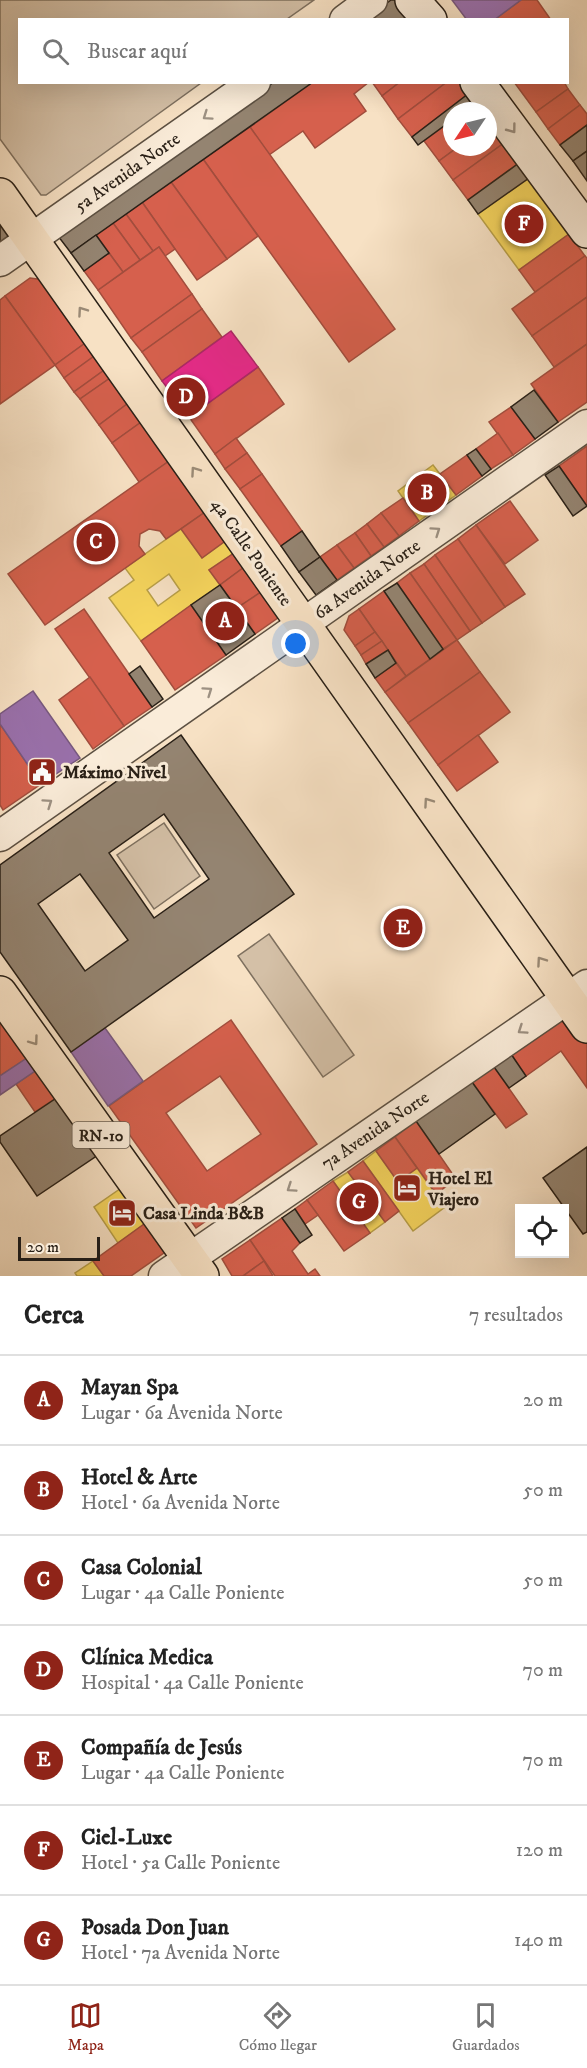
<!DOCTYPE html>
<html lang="es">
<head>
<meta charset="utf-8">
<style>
  body { margin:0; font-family:"IM FELL DW Pica",serif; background:#f6f6f6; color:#222 }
  .controls { position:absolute; right:18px; bottom:18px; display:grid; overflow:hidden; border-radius:0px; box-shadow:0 6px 24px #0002 }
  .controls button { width:54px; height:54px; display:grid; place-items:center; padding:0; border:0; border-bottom:2px solid #e0e0e0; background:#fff; color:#222; font:30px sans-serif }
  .compass { position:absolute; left:443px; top:102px; width:54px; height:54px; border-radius:50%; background:#fff; box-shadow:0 6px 24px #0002; rotate:235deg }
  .scale { position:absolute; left:18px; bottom:15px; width:82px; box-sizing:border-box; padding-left:6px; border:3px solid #292017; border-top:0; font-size:16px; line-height:21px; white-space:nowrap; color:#292017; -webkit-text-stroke:4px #faecd9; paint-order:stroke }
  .you { position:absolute; left:296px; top:644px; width:21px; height:21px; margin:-15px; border:4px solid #fff; border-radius:50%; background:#1a73e8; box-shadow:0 0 0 9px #1a73e833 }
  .badge { display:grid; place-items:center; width:39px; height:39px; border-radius:50%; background:#8f2418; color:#fff; font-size:20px; font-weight:700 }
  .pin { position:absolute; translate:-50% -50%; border:3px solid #fff; box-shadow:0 2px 6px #0006 }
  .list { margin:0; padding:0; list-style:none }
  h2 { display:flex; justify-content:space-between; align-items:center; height:78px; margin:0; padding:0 24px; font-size:26px }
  h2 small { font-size:20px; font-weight:400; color:#767676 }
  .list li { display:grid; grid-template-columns:39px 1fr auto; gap:18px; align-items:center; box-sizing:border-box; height:90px; padding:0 24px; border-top:2px solid #e0e0e0 }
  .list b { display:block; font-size:22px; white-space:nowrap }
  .list p { margin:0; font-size:20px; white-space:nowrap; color:#767676 }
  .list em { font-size:20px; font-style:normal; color:#767676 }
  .icon { flex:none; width:33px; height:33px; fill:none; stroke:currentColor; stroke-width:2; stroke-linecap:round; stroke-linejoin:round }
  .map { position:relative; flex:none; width:587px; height:1276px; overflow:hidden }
  .search { position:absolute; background:#fff; box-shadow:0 6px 24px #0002; left:18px; right:18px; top:18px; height:66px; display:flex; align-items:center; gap:15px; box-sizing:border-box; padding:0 21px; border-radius:0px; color:#767676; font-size:22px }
  .sheet { height:708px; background:#fff }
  nav { display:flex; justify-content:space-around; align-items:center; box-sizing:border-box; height:84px; border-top:2px solid #e0e0e0; background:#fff; font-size:16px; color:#767676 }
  nav a { display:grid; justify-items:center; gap:3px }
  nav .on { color:#8f2418 }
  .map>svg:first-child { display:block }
  .green { fill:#d4c0a7; stroke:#7e705f; stroke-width:1.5 }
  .homes { fill:#f6d55c; stroke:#b89f47; stroke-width:1.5; fill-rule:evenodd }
  .shops { fill:#d6604d; stroke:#a24d3d; stroke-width:1.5; fill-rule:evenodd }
  .offices { fill:#9970ab; stroke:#77587f; stroke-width:1.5 }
  .health { fill:#e7298a; stroke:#ae2668; stroke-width:1.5 }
  .building { fill:#948471; stroke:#292017; stroke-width:1.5; fill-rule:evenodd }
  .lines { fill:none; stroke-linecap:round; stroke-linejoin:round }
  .minor-casing { stroke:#5c5042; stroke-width:33 }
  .secondary-casing { stroke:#292017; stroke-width:36 }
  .primary-casing { stroke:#292017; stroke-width:36 }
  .minor { stroke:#faecd9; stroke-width:30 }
  .secondary { stroke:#faecd9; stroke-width:33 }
  .primary { stroke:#f7e1c4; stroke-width:33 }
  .oneway { stroke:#9c9082 }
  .oneway2 { stroke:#9a8a76 }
  .labels { text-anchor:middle; stroke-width:6; stroke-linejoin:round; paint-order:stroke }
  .shield { fill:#faecd9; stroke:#685d51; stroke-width:1.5 }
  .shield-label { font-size:16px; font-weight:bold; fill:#292017 }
  .street-label { font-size:18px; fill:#292017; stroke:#faecd9 }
  .poi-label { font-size:18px; font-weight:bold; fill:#292017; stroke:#faecd9; text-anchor:start }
</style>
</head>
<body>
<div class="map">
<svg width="587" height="1276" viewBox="0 0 587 1276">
  <rect width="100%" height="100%" fill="#f7e1c4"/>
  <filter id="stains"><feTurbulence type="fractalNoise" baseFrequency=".00333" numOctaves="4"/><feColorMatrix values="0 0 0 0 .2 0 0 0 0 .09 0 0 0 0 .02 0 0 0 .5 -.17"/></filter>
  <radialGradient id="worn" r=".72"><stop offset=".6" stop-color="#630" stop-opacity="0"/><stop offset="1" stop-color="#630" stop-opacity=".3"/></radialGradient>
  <g class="green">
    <path d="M0,0H314L287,19L20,20V82L201,83L46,195H41L0,139Z"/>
    <path d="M164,823L200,876L154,909L117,855Z"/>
    <path d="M269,934L354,1055L323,1077L238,956Z"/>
  </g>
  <g class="homes">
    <path d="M529,178L569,234L519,270L478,214Z"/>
    <path d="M433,465L456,495L419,521L398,491Z"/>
    <path d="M181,529L202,558L228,539L237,551L209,570L220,585L141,641L109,598L134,580L125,568ZM169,574L180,590L158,606L147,590Z"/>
    <path d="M376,1151L398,1182L417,1168L445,1207L413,1231L363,1161Z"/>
    <path d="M348,1172L385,1222L370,1233L333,1181Z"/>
    <path d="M127,1184L151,1219L118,1243L94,1207Z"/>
    <path d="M93,1261L104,1276H77L75,1273Z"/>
  </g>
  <g class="shops">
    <path d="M521,0H537L551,20H494Z"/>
    <path d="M313,82H369L354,94L366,111L315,148L303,131L269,155L250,127Z"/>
    <path d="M372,82H400L382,96Z"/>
    <path d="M400,82H447L398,119L382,96Z"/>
    <path d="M447,82H460L468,94L412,137L398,119Z"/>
    <path d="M514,82H564L568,89L536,112Z"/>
    <path d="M568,89L580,105L548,129L536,112Z"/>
    <path d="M475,103L481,111H464Z"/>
    <path d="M580,105L587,114V125L560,145L548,129Z"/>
    <path d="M452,120V147H458L439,161L424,141Z"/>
    <path d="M488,124L504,143L453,180L439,161L458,147H488Z"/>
    <path d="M250,127L395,329L349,362L203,159Z"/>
    <path d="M504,143L519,163L468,200L453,180Z"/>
    <path d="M203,159L258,236L227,259L171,182Z"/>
    <path d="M171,182L227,259L197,280L142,202Z"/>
    <path d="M142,202L175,249L165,256L159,247L153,251L126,214Z"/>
    <path d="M126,214L153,251L140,260L113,223Z"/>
    <path d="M113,223L140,260L123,272L96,235Z"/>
    <path d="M569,234L585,256L535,292L519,270Z"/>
    <path d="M159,247L192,294L131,338L98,290Z"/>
    <path d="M109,253L123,272L98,290L84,271Z"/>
    <path d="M585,256L587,258V297L532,336L512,309Z"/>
    <path d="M30,278L45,280L88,341L55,365L5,296Z"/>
    <path d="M192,294L202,309L142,352L131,338Z"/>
    <path d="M5,296L55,365L0,404V300Z"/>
    <path d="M587,297V344L554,367L532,336Z"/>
    <path d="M202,309L222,337L162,381L142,352Z"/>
    <path d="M88,341L97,354L64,378L55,365Z"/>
    <path d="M587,344V402L558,422L531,384Z"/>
    <path d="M97,354L107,368L74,392L64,378Z"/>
    <path d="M258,367L284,404L215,454L189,417Z"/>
    <path d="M107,368L113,376L80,399L74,392Z"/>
    <path d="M113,376L131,401L99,425L80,399Z"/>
    <path d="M131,401L144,420L112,443L99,425Z"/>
    <path d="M511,407L535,439L513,455L489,422Z"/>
    <path d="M144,420L172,459L139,482L112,443Z"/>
    <path d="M498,433L513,455L491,469L476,449Z"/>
    <path d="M236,438L247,453L225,469L215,454Z"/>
    <path d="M587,446V506L559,466Z"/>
    <path d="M247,453L262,474L240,489L225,469Z"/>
    <path d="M467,455L482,476L456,495L440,474Z"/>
    <path d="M172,459L208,510L166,539L160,531L149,529L140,534L139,546L145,554L45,625L8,574Z"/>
    <path d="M262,474L302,531L281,546L240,489Z"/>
    <path d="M403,498L419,521L399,536L381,513Z"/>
    <path d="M510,501L538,540L505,564L476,525Z"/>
    <path d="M208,510L228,539L202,558L181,529Z"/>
    <path d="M381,513L399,536L384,547L367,524Z"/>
    <path d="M367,524L384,547L371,556L355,533Z"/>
    <path d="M476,525L525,594L505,607L458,539Z"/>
    <path d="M355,533L371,556L354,568L337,545Z"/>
    <path d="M458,539L505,607L482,623L435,555Z"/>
    <path d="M337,545L354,568L337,580L320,557Z"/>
    <path d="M237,551L247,565L220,585L209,570Z"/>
    <path d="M435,555L482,623L470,631L424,564Z"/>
    <path d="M424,564L470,631L457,640L410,573Z"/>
    <path d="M247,565L264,590L237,608L220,585Z"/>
    <path d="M410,573L457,640L443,649L397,583Z"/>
    <path d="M264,590L282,615L255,634L237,608Z"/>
    <path d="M384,591L430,659L406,676L359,609Z"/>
    <path d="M191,605L226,655L175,690L141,641Z"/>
    <path d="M84,609L152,707L124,726L55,629Z"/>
    <path d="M359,609L375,632L355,646L344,630L349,616Z"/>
    <path d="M375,632L382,641L361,655L355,646Z"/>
    <path d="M457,640L480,672L408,723L385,692Z"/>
    <path d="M382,641L388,650L366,664L361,655Z"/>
    <path d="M396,663L406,676L385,692L375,678Z"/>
    <path d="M480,672L510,712L438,765L408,723Z"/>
    <path d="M90,677L124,726L93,749L59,700Z"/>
    <path d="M0,724L41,784L3,810L0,805Z"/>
    <path d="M478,735L498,762L457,791L438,765Z"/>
    <path d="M573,1011L587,1032V1088L561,1051L526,1076L511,1054Z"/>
    <path d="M0,1013L30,1056L0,1076Z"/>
    <path d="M231,1020L317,1144L196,1228L109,1106ZM220,1076L261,1134L207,1171L166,1113Z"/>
    <path d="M494,1067L527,1114L506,1128L472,1082Z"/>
    <path d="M38,1069L58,1097L35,1112L16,1084Z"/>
    <path d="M416,1121L456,1179L436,1194L395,1137Z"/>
    <path d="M395,1137L417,1168L398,1182L376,1151Z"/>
    <path d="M363,1161L399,1211L385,1222L348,1172Z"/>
    <path d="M333,1181L370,1233L344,1251L307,1200Z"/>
    <path d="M307,1200L318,1215L305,1224L295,1209Z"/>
    <path d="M282,1218L300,1243L292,1251L308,1274L315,1269L320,1276H275L250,1240Z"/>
    <path d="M151,1219L171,1248L131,1276H104L93,1261Z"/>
    <path d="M250,1240L264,1261L243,1276H232L222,1259Z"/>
    <path d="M264,1261L273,1276H243Z"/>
  </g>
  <g class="offices">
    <path d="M452,0H521L494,20H467Z"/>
    <path d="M33,691L80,758L41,784L0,724V714Z"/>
    <path d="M105,1028L143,1081L108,1106L71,1052Z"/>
    <path d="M30,1056L38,1069L0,1095V1076Z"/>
  </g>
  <path class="health" d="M231,331L258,367L189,417L162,381Z"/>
  <g class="building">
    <path d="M391,0H400L410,14L402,20H364Z"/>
    <path d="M274,82H313L71,253L58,236Z"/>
    <path d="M468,94L475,103L464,111H452V120L418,145L412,137Z"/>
    <path d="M587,125V151L573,161L560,145Z"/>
    <path d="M587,151V181L573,161Z"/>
    <path d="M519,163L529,178L478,214L468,200Z"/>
    <path d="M0,215L17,239L0,247Z"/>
    <path d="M96,235L109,253L84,271L71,253Z"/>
    <path d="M534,390L558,422L535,439L511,407Z"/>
    <path d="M476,449L491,469L482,476L467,455Z"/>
    <path d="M559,466L587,506L573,516L545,475Z"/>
    <path d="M302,531L320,557L299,572L281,546Z"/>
    <path d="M320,557L337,580L316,595L299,572Z"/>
    <path d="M397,583L443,649L430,659L384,591Z"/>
    <path d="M220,585L255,634L226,655L191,605Z"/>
    <path d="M388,650L396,663L375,678L366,664Z"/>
    <path d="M140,666L163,699L152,707L129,674Z"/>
    <path d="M181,735L294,894L71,1052L0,952V865ZM164,814L209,879L154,918L109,853ZM80,874L128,940L85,971L38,904Z"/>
    <path d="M511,1054L526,1076L509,1088L494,1067Z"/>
    <path d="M472,1082L495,1114L439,1154L416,1121Z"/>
    <path d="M58,1097L98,1155L37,1196L0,1142V1136Z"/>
    <path d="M587,1147V1232L583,1234L543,1178Z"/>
    <path d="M295,1209L312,1235L300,1243L282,1218Z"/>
  </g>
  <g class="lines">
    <g class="minor-casing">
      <g id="minor">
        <path d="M345,20L372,0"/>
        <path d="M0,261L255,82"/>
        <path d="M0,836L587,425"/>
        <path d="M164,1276L587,985"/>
      </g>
    </g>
    <g class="secondary-casing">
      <g id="secondary">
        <path d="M412,0L430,20"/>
        <path d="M477,82L587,231"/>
      </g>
    </g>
    <g class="primary-casing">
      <g id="primary">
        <path d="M0,195L587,1026"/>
        <path d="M0,993L202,1276"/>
      </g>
    </g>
    <use href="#minor" class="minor"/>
    <use href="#secondary" class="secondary"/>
    <use href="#primary" class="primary"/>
  </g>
  <defs><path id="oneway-chevron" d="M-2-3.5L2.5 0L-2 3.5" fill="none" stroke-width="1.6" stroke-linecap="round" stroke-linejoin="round" transform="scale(1.5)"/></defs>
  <g class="oneway">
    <use href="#oneway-chevron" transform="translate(207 116) rotate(145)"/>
    <use href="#oneway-chevron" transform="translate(512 129) rotate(53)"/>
    <use href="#oneway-chevron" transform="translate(436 531) rotate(-35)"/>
    <use href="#oneway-chevron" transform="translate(208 691) rotate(-35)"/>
    <use href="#oneway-chevron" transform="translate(48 803) rotate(-35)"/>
    <use href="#oneway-chevron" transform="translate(522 1030) rotate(146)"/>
    <use href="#oneway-chevron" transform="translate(291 1188) rotate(146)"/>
  </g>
  <g class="oneway2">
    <use href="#oneway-chevron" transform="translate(82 311) rotate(-125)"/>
    <use href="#oneway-chevron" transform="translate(195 471) rotate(-125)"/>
    <use href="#oneway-chevron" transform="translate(428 802) rotate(-125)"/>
    <use href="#oneway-chevron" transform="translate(541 961) rotate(-125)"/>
    <use href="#oneway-chevron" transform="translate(34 1041) rotate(54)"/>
  </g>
  <defs>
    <g id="civic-square" transform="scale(1.5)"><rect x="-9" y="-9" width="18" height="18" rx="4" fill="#8f2418" stroke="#faecd9"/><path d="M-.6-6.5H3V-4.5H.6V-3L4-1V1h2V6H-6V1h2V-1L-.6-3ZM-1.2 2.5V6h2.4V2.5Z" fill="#fff"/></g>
    <g id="hotel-square" transform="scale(1.5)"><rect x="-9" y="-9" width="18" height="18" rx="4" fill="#8f2418" stroke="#faecd9"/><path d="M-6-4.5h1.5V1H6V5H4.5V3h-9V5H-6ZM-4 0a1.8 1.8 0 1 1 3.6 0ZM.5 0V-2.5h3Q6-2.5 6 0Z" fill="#fff"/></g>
  </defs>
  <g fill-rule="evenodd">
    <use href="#civic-square" x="42" y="772"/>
    <use href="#hotel-square" x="407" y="1188"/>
    <use href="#hotel-square" x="122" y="1213"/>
  </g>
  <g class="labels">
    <rect class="shield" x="72.5" y="1122" width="57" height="26" rx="4.5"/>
    <g class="shield-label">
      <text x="101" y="1141">RN-10</text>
    </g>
    <g class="street-label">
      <text transform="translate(127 172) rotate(-35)" y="6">5a Avenida Norte</text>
      <text transform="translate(252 552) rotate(55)" y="6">4a Calle Poniente</text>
      <text transform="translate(367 579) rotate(-35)" y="6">6a Avenida Norte</text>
      <text transform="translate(375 1130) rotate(-34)" y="6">7a Avenida Norte</text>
    </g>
    <g class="poi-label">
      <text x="63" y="778">Máximo Nivel</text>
      <text x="428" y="1184">Hotel El<tspan x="428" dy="21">Viajero</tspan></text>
      <text x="143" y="1219">Casa Linda B&amp;B</text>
    </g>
  </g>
  <rect width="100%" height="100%" filter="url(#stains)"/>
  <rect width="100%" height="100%" fill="url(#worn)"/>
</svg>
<div class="controls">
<button><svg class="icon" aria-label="locate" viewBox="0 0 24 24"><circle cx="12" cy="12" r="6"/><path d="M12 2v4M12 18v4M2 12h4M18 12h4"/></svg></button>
</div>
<svg class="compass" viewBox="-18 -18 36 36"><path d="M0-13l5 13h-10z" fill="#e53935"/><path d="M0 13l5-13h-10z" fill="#767676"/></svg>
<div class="scale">20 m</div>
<div class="you"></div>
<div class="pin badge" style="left:225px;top:621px">A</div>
<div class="pin badge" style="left:427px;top:493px">B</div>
<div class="pin badge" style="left:96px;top:542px">C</div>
<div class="pin badge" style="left:186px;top:397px">D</div>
<div class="pin badge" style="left:403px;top:928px">E</div>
<div class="pin badge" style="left:524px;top:224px">F</div>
<div class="pin badge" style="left:359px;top:1202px">G</div>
<div class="search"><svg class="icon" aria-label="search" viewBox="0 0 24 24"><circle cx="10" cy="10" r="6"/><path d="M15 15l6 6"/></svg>Buscar aquí</div>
</div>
<section class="sheet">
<h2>Cerca<small>7 resultados</small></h2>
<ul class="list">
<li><span class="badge">A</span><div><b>Mayan Spa</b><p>Lugar · 6a Avenida Norte</p></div><em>20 m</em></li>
<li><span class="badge">B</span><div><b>Hotel &amp; Arte</b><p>Hotel · 6a Avenida Norte</p></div><em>50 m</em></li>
<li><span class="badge">C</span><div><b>Casa Colonial</b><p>Lugar · 4a Calle Poniente</p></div><em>50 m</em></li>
<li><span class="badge">D</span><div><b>Clínica Medica</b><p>Hospital · 4a Calle Poniente</p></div><em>70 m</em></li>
<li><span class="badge">E</span><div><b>Compañía de Jesús</b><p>Lugar · 4a Calle Poniente</p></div><em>70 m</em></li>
<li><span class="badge">F</span><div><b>Ciel-Luxe</b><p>Hotel · 5a Calle Poniente</p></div><em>120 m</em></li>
<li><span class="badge">G</span><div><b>Posada Don Juan</b><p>Hotel · 7a Avenida Norte</p></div><em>140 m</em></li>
</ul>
</section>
<nav>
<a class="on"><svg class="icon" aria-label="map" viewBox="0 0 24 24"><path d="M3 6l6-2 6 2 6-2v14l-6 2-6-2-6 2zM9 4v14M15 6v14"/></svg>Mapa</a>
<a><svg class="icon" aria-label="directions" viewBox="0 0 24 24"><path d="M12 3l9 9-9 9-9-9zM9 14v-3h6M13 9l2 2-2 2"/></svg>Cómo llegar</a>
<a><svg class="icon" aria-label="saved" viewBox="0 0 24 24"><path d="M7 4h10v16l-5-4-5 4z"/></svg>Guardados</a>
</nav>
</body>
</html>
